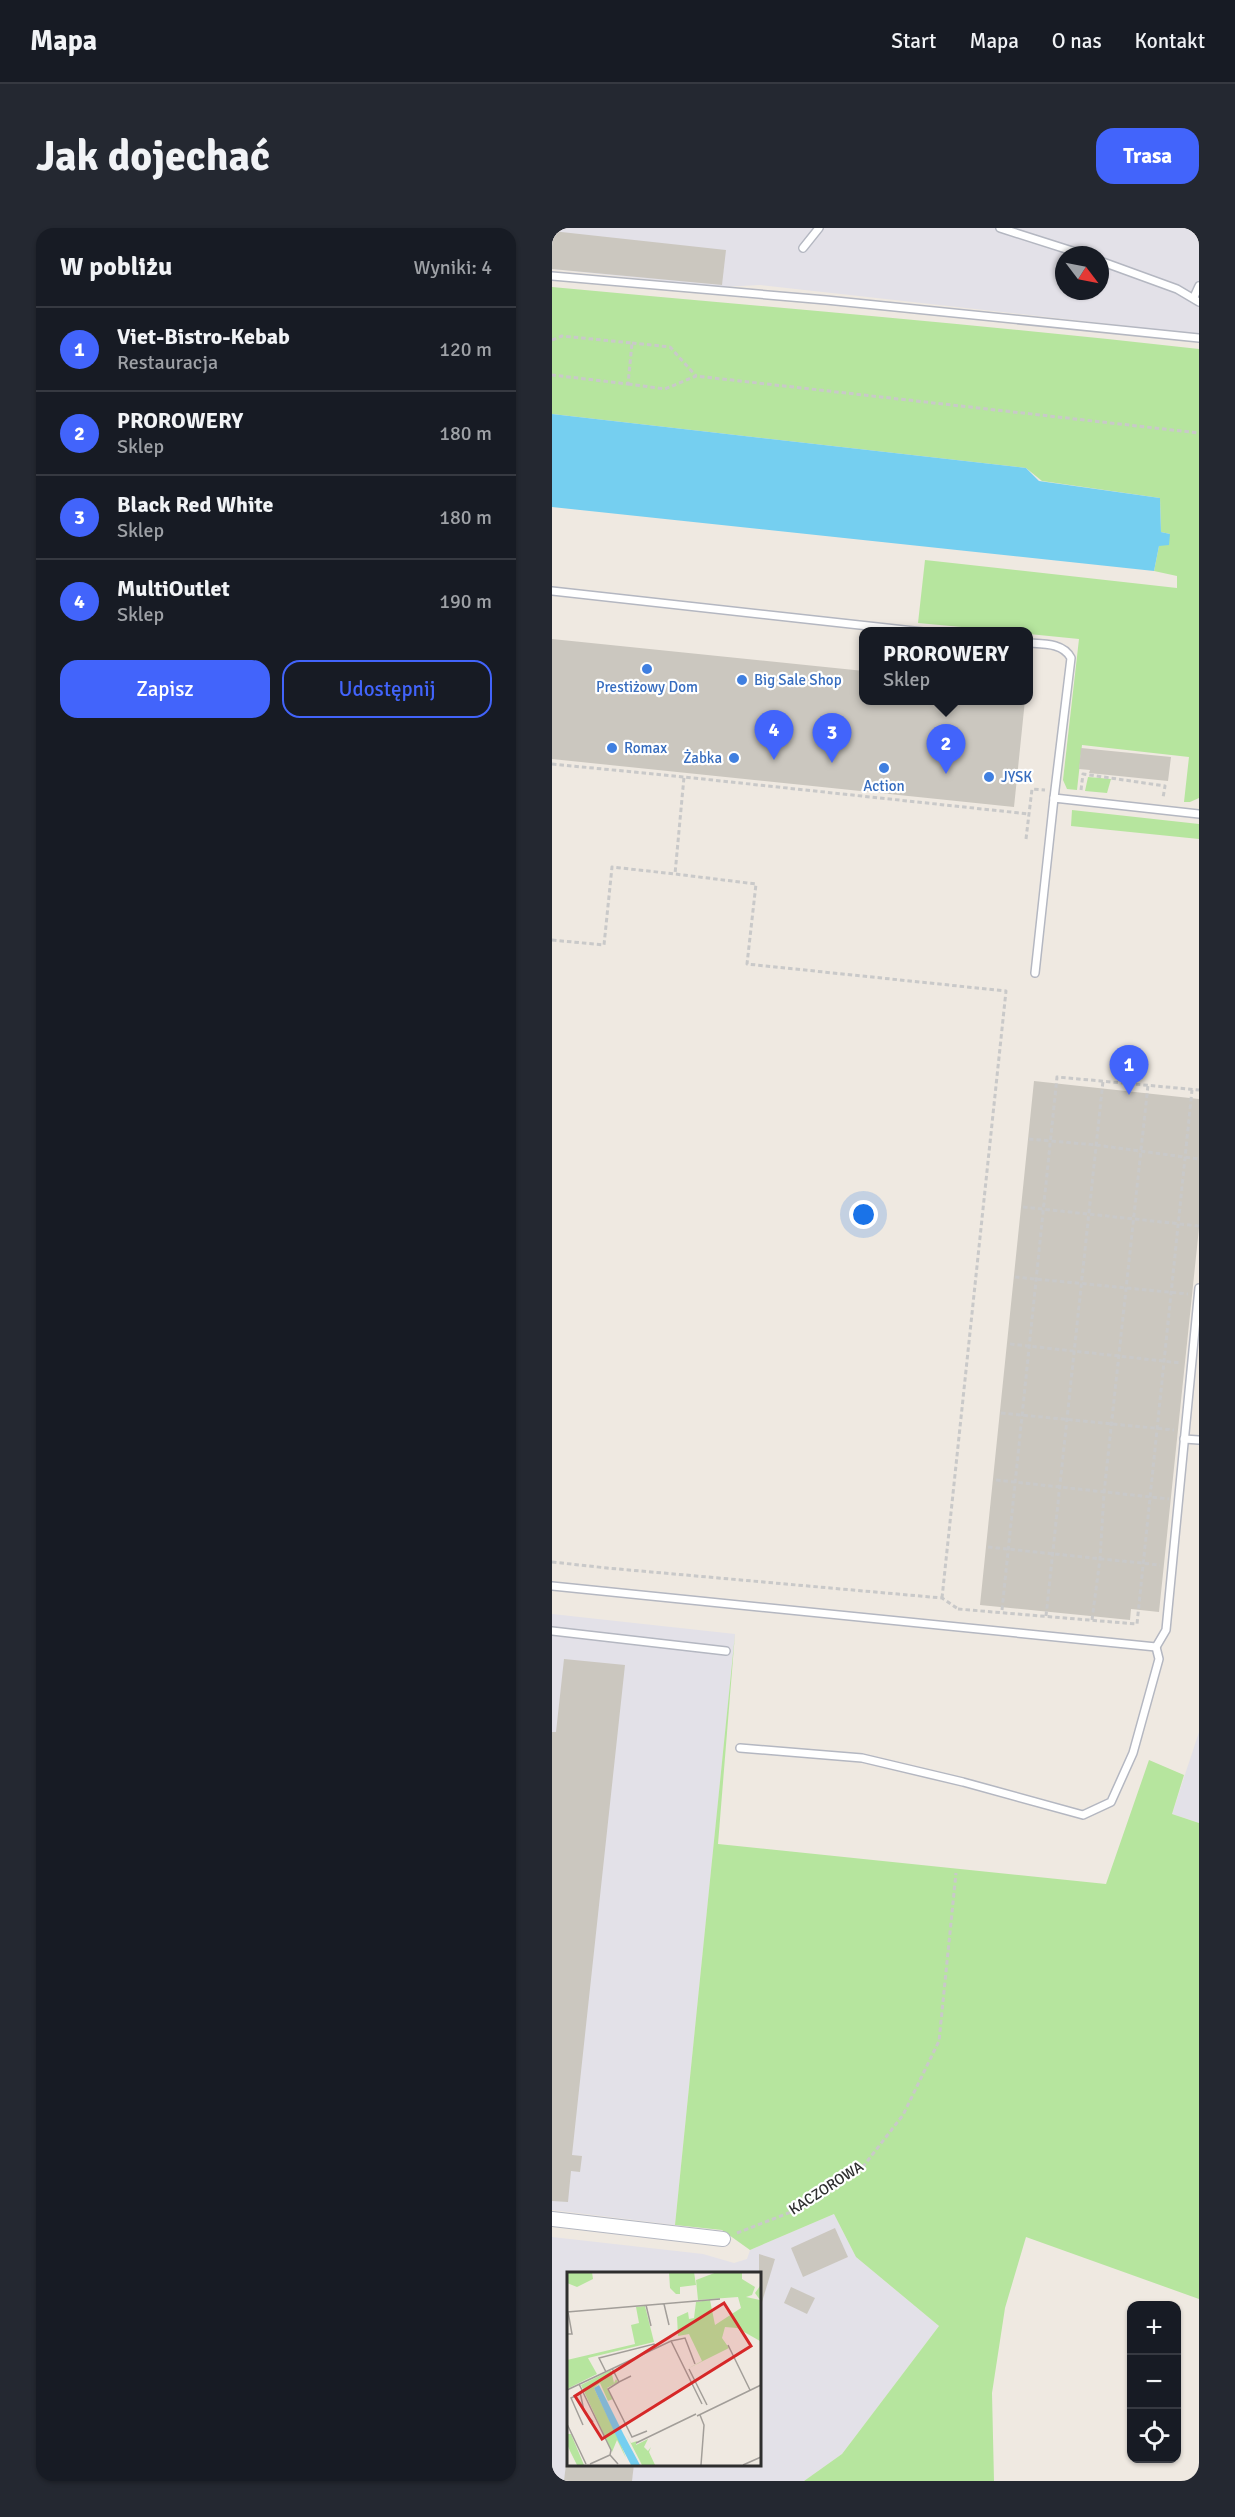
<!DOCTYPE html>
<html lang="pl">
<head>
<meta charset="utf-8">
<style>
  body { margin:0; font-family:Signika,sans-serif; background:#242831; color:#f1f3f6 }
  .controls { position:absolute; right:18px; bottom:18px; display:grid; overflow:hidden; border-radius:12px; box-shadow:0 2px 4px #0004 }
  .controls button { width:54px; height:54px; display:grid; place-items:center; padding:0; border:0; border-bottom:2px solid #363941; background:#171b24; color:#f1f3f6; font:30px sans-serif }
  .compass { position:absolute; left:503px; top:18px; width:54px; height:54px; border-radius:50%; background:#171b24; box-shadow:0 2px 4px #0004; rotate:122deg }
  .you { position:absolute; left:312px; top:987px; width:21px; height:21px; margin:-15px; border:4px solid #fff; border-radius:50%; background:#1a73e8; box-shadow:0 0 0 9px #1a73e833 }
  .badge { display:grid; place-items:center; width:39px; height:39px; border-radius:50%; background:#4264fb; color:#fff; font-size:20px; font-weight:700 }
  .pin { position:absolute; translate:-50% -50px; filter:drop-shadow(0 2px 3px #0008) }
  .pin::after { content:''; position:absolute; top:32px; width:21px; height:18px; background:inherit; clip-path:polygon(0 0,100% 0,50% 100%) }
  .popup { position:absolute; left:307px; top:399px; width:174px; height:78px; box-sizing:border-box; display:grid; place-content:center; border-radius:12px; background:#171b24; filter:drop-shadow(0 2px 4px #0005); font-size:20px; white-space:nowrap; color:#9ea1a6 }
  .popup b { font-size:22px; color:#f1f3f6 }
  .popup::after { content:''; position:absolute; left:50%; top:100%; margin-left:-12px; border:12px solid transparent; border-top-color:#171b24 }
  .list { margin:0; padding:0; list-style:none }
  h2 { display:flex; justify-content:space-between; align-items:center; height:78px; margin:0; padding:0 24px; font-size:26px }
  h2 small { font-size:20px; font-weight:400; color:#9ea1a6 }
  .list li { display:grid; grid-template-columns:39px 1fr auto; gap:18px; align-items:center; box-sizing:border-box; height:84px; padding:0 24px; border-top:2px solid #363941 }
  .list b { display:block; font-size:22px; white-space:nowrap }
  .list p { margin:0; font-size:20px; white-space:nowrap; color:#9ea1a6 }
  .list em { font-size:20px; font-style:normal; color:#9ea1a6 }
  .actions { display:flex; gap:12px; padding:18px 24px }
  .actions a { flex:1; padding:14px 0; border:2px solid #4264fb; border-radius:18px; text-align:center; font-size:21px; color:#4264fb }
  .actions .main { background:#4264fb; color:#fff }
  .icon { flex:none; width:33px; height:33px; fill:none; stroke:currentColor; stroke-width:2; stroke-linecap:round; stroke-linejoin:round }
  .map { position:relative; flex:none; width:647px; height:2253px; overflow:hidden; border-radius:18px }
  header { display:flex; align-items:center; gap:36px; box-sizing:border-box; height:84px; padding:0 30px; background:#171b24; border-bottom:2px solid #363941 }
  header strong { font-size:28px }
  nav { display:flex; gap:33px; margin-inline-start:auto; font-size:21px }
  .intro { display:flex; align-items:center; justify-content:space-between; box-sizing:border-box; height:144px; padding:0 36px }
  h1 { margin:0; font-size:42px }
  .button { padding:15px 27px; border-radius:18px; background:#4264fb; color:#fff; font-size:21px; font-weight:700 }
  main { display:flex; gap:36px; padding:0 36px }
  aside { flex:1; background:#171b24; border-radius:18px; box-shadow:0 2px 4px #0004 }
  .map>svg:first-child { display:block }
  .industrial { fill:#e3e1e8; fill-rule:evenodd }
  .green { fill:#b6e59e }
  .water { fill:#75cff0 }
  .building { fill:#cbc7bf }
  .lines { fill:none; stroke-linecap:round; stroke-linejoin:round }
  .service-casing { stroke:#b4b7c1; stroke-width:10 }
  .minor-casing { stroke:#b4b7c1; stroke-width:16 }
  .path { stroke:#c9c9c9; stroke-width:3; stroke-dasharray:4.5 3; stroke-linecap:butt }
  .service { stroke:#fff; stroke-width:7 }
  .minor { stroke:#fff; stroke-width:14 }
  .shop-dot { fill:#3f7fe0; stroke:#fff; stroke-width:2 }
  .labels { text-anchor:middle; stroke-width:4.5; stroke-linejoin:round; paint-order:stroke }
  .shop-label { font-size:15px; fill:#366cbe; stroke:#fff; text-anchor:start }
  .street-label { font-size:15px; fill:#2e2e2e; stroke:#fff }
  .inset-road { fill:none; stroke:#a29e99; stroke-width:1.5 }
  .view { fill:#d62828; fill-opacity:0.15; stroke:#d62828; stroke-width:3 }
  .inset-edge { fill:none; stroke:#2e2e2e; stroke-width:3 }
</style>
</head>
<body>
<header>
<strong>Mapa</strong>
<nav><a>Start</a><a>Mapa</a><a>O nas</a><a>Kontakt</a></nav>
</header>
<div class="intro"><h1>Jak dojechać</h1><a class="button">Trasa</a></div>
<main>
<aside>
<h2>W pobliżu<small>Wyniki: 4</small></h2>
<ul class="list">
<li><span class="badge">1</span><div><b>Viet-Bistro-Kebab</b><p>Restauracja</p></div><em>120 m</em></li>
<li><span class="badge">2</span><div><b>PROROWERY</b><p>Sklep</p></div><em>180 m</em></li>
<li><span class="badge">3</span><div><b>Black Red White</b><p>Sklep</p></div><em>180 m</em></li>
<li><span class="badge">4</span><div><b>MultiOutlet</b><p>Sklep</p></div><em>190 m</em></li>
</ul>
<div class="actions"><a class="main">Zapisz</a><a>Udostępnij</a></div>
</aside>
<div class="map">
<svg width="647" height="2253" viewBox="0 0 647 2253">
  <rect width="100%" height="100%" fill="#efe9e1"/>
  <g class="industrial">
    <path d="M0,0H647V106L208,57L170,59L0,41ZM512,27H548V63H512Z"/>
    <path d="M0,1386L183,1406L123,1997L0,1982Z"/>
    <path d="M647,1504V1595L620,1586Z"/>
    <path d="M282,1986L304,2029L387,2098L290,2226L252,2253H0V2009L151,2026L182,2035L195,2031L198,2022ZM16,2046H207V2236H16Z"/>
  </g>
  <g class="green">
    <path d="M0,59C216,79 432,97 647,121V570L638,574H632L637,529L530,517L525,562L515,561L511,552L527,411L477,406L476,404L453,403L366,395L373,332L625,360V348L602,343L607,318L618,306L609,304L608,270L490,253L474,240L0,186Z"/>
    <path d="M536,549L559,551L555,565L533,563Z"/>
    <path d="M520,582L647,596V611L519,598Z"/>
    <path d="M183,1406L166,1616L554,1656L597,1532L632,1547L620,1586L647,1595V2071L474,2009L453,2080L440,2165L442,2253H252L290,2226L387,2098L304,2029L282,1986L198,2022L170,2002L123,1997Z"/>
  </g>
  <path class="water" d="M0,186L474,240L487,253L608,270L609,304L618,306L617,317L607,318L602,343L0,279Z"/>
  <g class="building">
    <path d="M0,3L174,22L170,57L0,41Z"/>
    <path d="M0,411L312,443V472H473L462,579L0,531Z"/>
    <path d="M529,520L619,529L616,553L537,545L538,542L527,541Z"/>
    <path d="M482,853L647,871V1000L607,1384L579,1381L578,1392L428,1377Z"/>
    <path d="M12,1431L73,1437L20,1927L30,1928L28,1944L19,1943L16,1974L0,1973V1504H4Z"/>
    <path d="M283,2000L296,2029L251,2049L239,2020Z"/>
    <path d="M207,2026L223,2031L210,2074L207,2073Z"/>
    <path d="M239,2059L263,2070L255,2086L232,2075Z"/>
    <path d="M14,2236H82L80,2253H12Z"/>
  </g>
  <g class="lines">
    <g class="service-casing">
      <g id="service">
        <path d="M448,0L533,27"/>
        <path d="M251,20L267,0"/>
        <path d="M548,33L625,61L647,74"/>
        <path d="M0,48L274,72L647,110"/>
        <path d="M642,69L647,58"/>
        <path d="M0,363L371,404"/>
        <path d="M476,415C492,416 511,415 519,430L502,570"/>
        <path d="M483,745L502,570L647,586"/>
        <path d="M632,1211L647,1212"/>
        <path d="M0,1358L604,1419L614,1402L647,1060"/>
        <path d="M0,1403L174,1423"/>
        <path d="M188,1520L310,1530L411,1554L531,1587L559,1574L581,1525L607,1431L604,1419"/>
      </g>
    </g>
    <g class="minor-casing">
      <path id="minor" d="M0,1991L171,2011"/>
    </g>
    <g class="path">
      <path d="M0,112L10,108L80,115L76,156L0,147"/>
      <path d="M80,115L118,119L144,148"/>
      <path d="M76,156L113,161L144,148L647,205"/>
      <path d="M0,536L132,549"/>
      <path d="M529,562L531,546L613,558L611,570"/>
      <path d="M474,611L480,561L493,562"/>
      <path d="M0,712L52,717L60,639L123,646"/>
      <path d="M477,911L544,917L647,931"/>
      <path d="M471,979L647,998"/>
      <path d="M463,1049L636,1066"/>
      <path d="M458,1116L629,1135"/>
      <path d="M449,1185L622,1202"/>
      <path d="M444,1252L617,1271"/>
      <path d="M436,1319L608,1337"/>
      <path d="M0,1334L55,1340L390,1370L406,1381"/>
      <path d="M390,1370L454,763L195,736L204,656L123,646L132,549L477,586"/>
      <path d="M406,1381L585,1396L640,862"/>
      <path d="M450,1382L505,849L647,862"/>
      <path d="M494,1388L551,853"/>
      <path d="M540,1392L548,1331L552,1265L596,857"/>
      <path d="M185,2005L239,1984L310,1940L351,1887L387,1813L404,1645"/>
    </g>
    <use href="#service" class="service"/>
    <use href="#minor" class="minor"/>
  </g>
  <g class="shop-dot">
    <circle cx="95" cy="441" r="6"/>
    <circle cx="190" cy="452" r="6"/>
    <circle cx="60" cy="520" r="6"/>
    <circle cx="182" cy="530" r="6"/>
    <circle cx="332" cy="540" r="6"/>
    <circle cx="437" cy="549" r="6"/>
  </g>
  <g class="labels">
    <g class="shop-label">
      <text x="202" y="457">Big Sale Shop</text>
      <text x="95" y="464" text-anchor="middle">Prestiżowy Dom</text>
      <text x="72" y="525">Romax</text>
      <text x="170" y="535" text-anchor="end">Żabka</text>
      <text x="449" y="554">JYSK</text>
      <text x="332" y="563" text-anchor="middle">Action</text>
    </g>
    <g class="street-label">
      <text transform="translate(274 1960) rotate(-33)" y="5">KACZOROWA</text>
    </g>
  </g>
  <g transform="translate(15 2044)">
    <rect width="194" height="194" fill="#efe9e1"/>
    <path d="M0,0H25L26,7L10,15L0,11ZM102,0H127L129,13L113,15V22H109L103,16ZM150,0H175V7L188,15L185,23L179,25L193,28L188,21L193,14V69L170,56L158,55L155,66L162,76L120,97L135,89L122,62L111,64L110,45L121,40L122,47L127,46L129,30L143,28L148,53L174,36L171,25L131,28L129,8ZM78,34L87,70L21,86L30,102L0,117V88L68,72L64,53L72,51L69,35ZM44,98L47,111L49,107L51,110L40,116L46,127L41,129L33,111L27,116L53,170L59,186L50,168L45,180L14,113ZM0,153V162H4L17,193H10L3,179L0,172ZM59,162L64,171L70,169L69,173L81,167L77,175L81,179L84,175L82,180L88,193H75Z" fill="#b6e59e"/>
    <path d="M32,113L57,163L73,193H64L52,170L27,116Z" fill="#75cff0"/>
    <path class="inset-road" d="M97,32L102,53M79,33L84,54M0,40L153,27M1,40L5,62H1M104,69L118,66L128,92M161,73L183,118M45,96L52,110L64,104M122,97L140,133M39,100L32,86L87,72L89,75M52,110L41,117L65,165L80,159M12,112L44,178L43,183M0,118L104,69L135,132M13,120L17,139L26,150M13,122L4,126L16,153M133,143L137,153L134,193M130,144L194,113M0,152L19,192M69,171L129,142M23,192L43,183L51,192M176,193L194,185"/>
    <path class="view" d="M157,31L184,74L35,167L8,124Z"/>
    <rect width="194" height="194" class="inset-edge"/>
  </g>
</svg>
<div class="controls">
<button>+</button>
<button>−</button>
<button><svg class="icon" aria-label="locate" viewBox="0 0 24 24"><circle cx="12" cy="12" r="6"/><path d="M12 2v4M12 18v4M2 12h4M18 12h4"/></svg></button>
</div>
<svg class="compass" viewBox="-18 -18 36 36"><path d="M0-13l5 13h-10z" fill="#e53935"/><path d="M0 13l5-13h-10z" fill="#9ea1a6"/></svg>
<div class="you"></div>
<div class="pin badge" style="left:577px;top:867px">1</div>
<div class="pin badge" style="left:394px;top:546px">2</div>
<div class="popup"><b>PROROWERY</b>Sklep</div>
<div class="pin badge" style="left:280px;top:535px">3</div>
<div class="pin badge" style="left:222px;top:532px">4</div>
</div>
</main>
</body>
</html>
